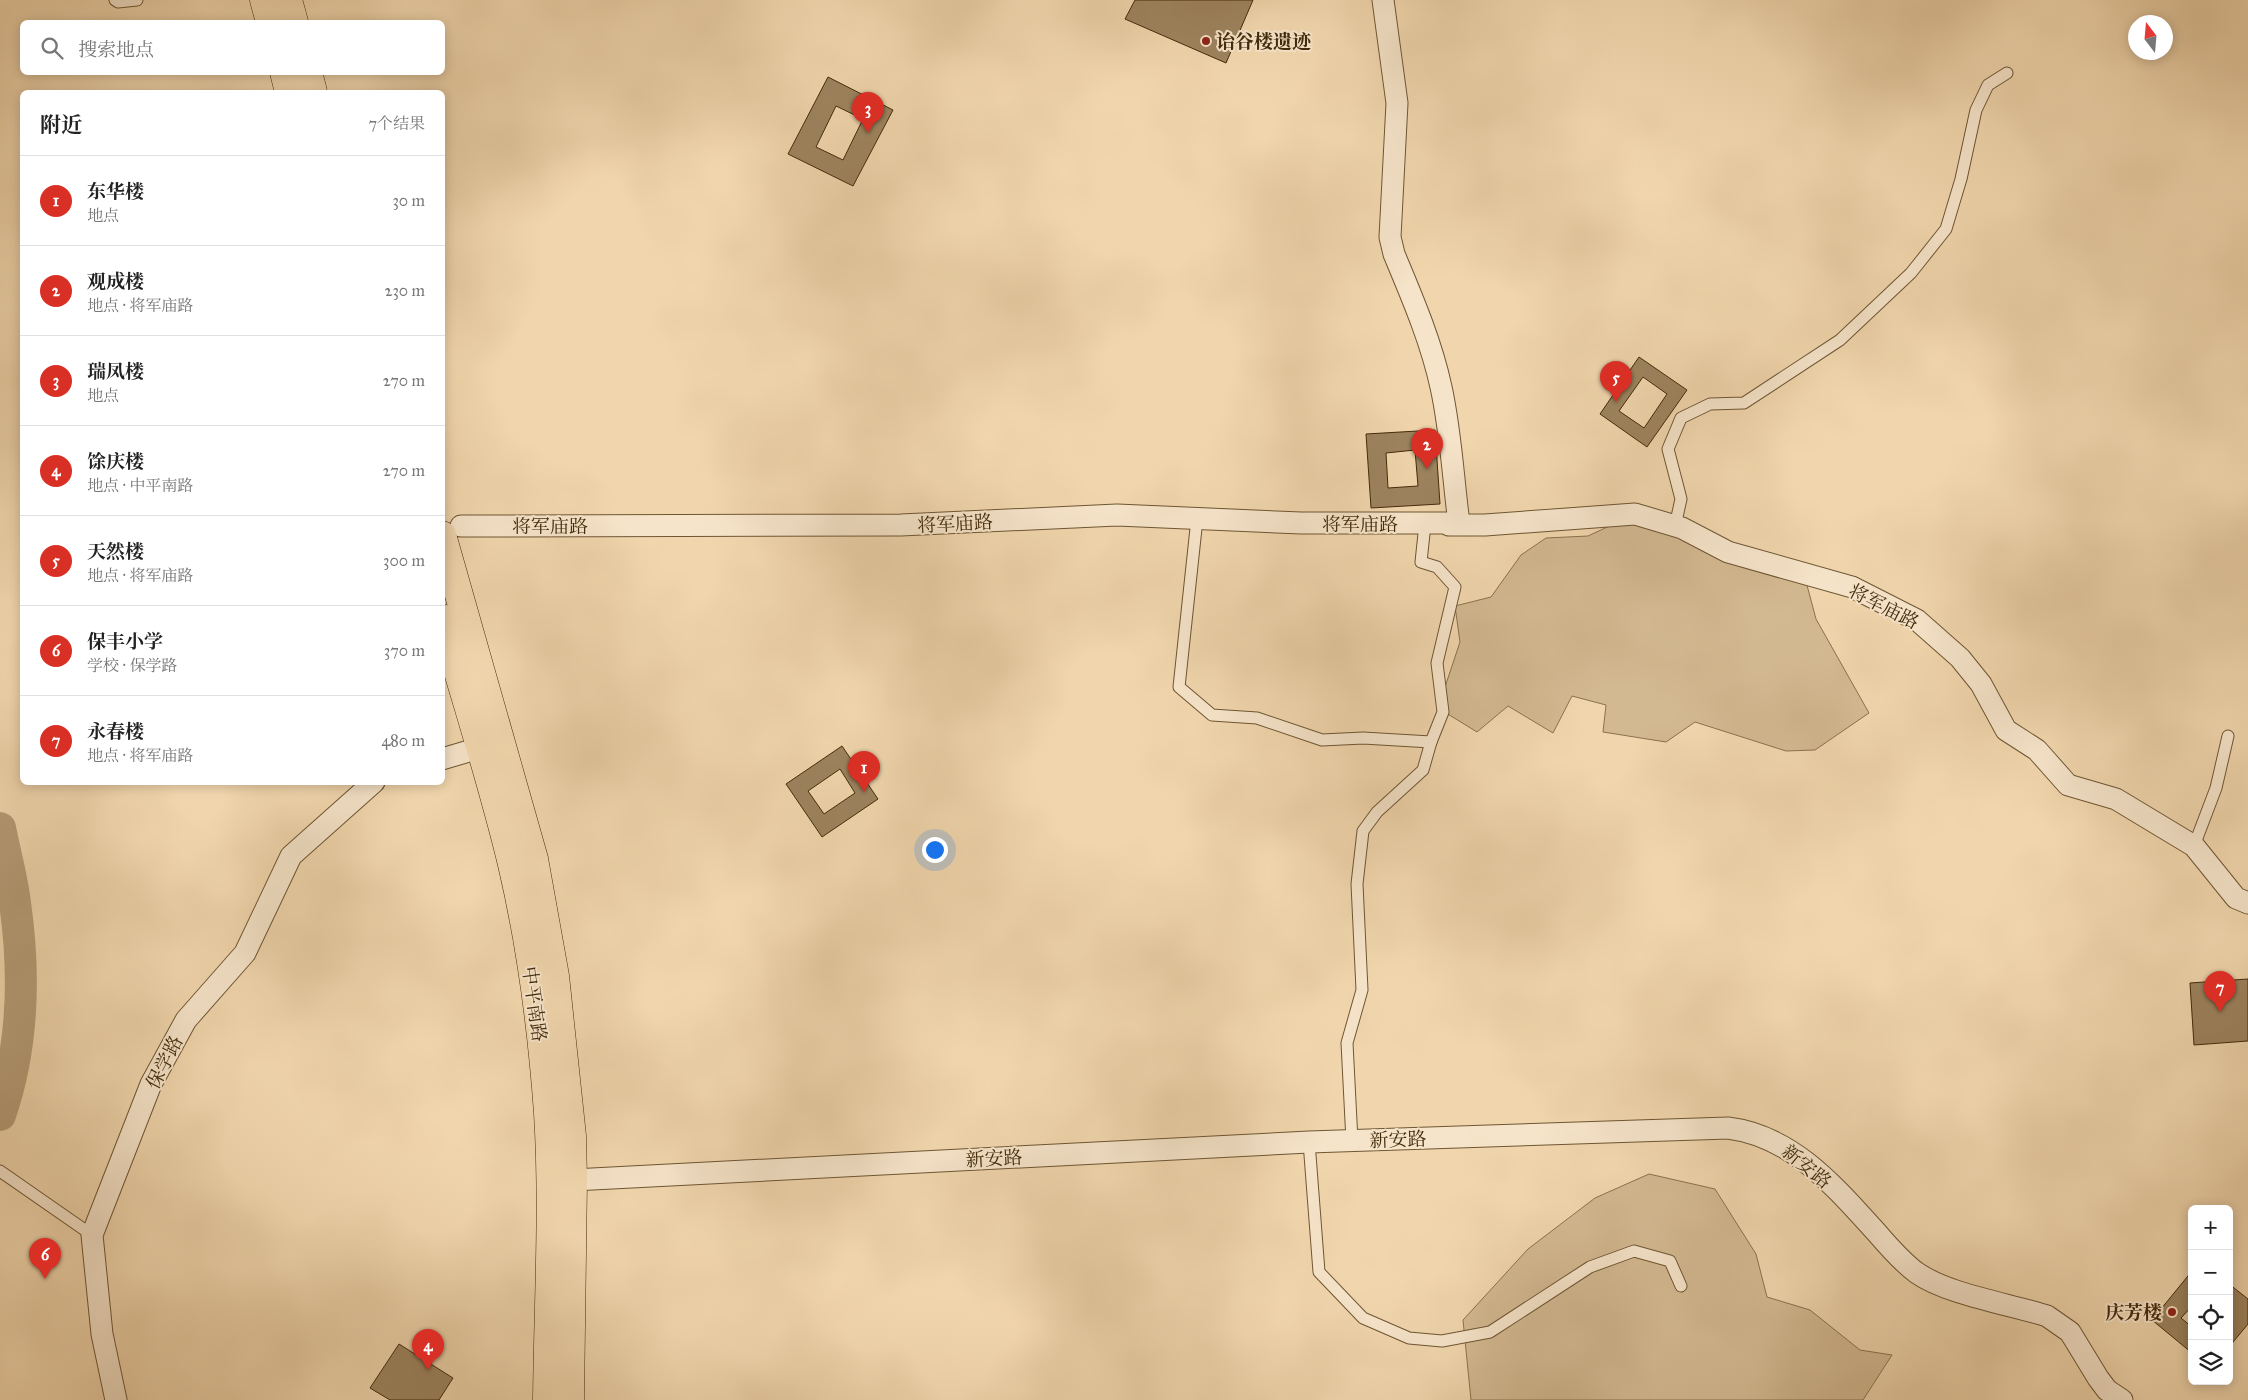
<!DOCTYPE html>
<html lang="zh">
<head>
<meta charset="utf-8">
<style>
  body { margin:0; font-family:"IM FELL Great Primer","Noto Serif SC",serif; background:#f6f6f6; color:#222 }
  .controls { position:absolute; right:15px; bottom:15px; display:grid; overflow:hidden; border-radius:8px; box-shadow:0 2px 12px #0003 }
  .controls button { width:45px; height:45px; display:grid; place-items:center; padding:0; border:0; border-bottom:1px solid #e0e0e0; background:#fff; color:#222; font:25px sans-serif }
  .compass { position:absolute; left:2128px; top:15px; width:45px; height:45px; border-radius:50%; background:#fff; box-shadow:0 2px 12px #0003; rotate:344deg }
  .you { position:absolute; left:934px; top:849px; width:18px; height:18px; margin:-12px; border:4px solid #fff; border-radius:50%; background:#1a73e8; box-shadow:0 0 0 8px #1a73e833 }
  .badge { display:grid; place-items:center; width:32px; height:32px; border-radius:50%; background:#d93025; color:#fff; font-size:16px; font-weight:700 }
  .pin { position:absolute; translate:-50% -41px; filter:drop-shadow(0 1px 2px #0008) }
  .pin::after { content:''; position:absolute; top:26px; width:18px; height:15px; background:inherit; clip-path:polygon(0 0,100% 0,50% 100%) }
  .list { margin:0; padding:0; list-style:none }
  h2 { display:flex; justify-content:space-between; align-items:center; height:65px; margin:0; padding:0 20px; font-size:21px }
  h2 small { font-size:16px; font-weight:400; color:#767676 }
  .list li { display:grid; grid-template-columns:32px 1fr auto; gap:15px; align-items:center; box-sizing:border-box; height:90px; padding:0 20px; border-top:1px solid #e0e0e0 }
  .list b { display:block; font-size:19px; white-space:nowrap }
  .list p { margin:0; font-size:16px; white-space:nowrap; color:#767676 }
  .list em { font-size:16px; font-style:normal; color:#767676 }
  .icon { flex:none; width:28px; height:28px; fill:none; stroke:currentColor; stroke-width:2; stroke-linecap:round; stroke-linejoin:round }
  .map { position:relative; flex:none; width:2248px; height:1400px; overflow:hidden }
  .search { position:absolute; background:#fff; box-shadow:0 2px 12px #0003; left:20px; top:20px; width:425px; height:55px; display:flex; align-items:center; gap:12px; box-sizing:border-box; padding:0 18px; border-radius:8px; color:#767676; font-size:19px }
  .panel { position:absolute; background:#fff; box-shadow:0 2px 12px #0003; left:20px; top:90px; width:425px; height:695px; border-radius:8px }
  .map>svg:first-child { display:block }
  .green { fill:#d3b991; stroke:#8a724e }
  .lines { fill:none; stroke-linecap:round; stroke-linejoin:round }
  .river { stroke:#b69c76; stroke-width:32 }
  .building { fill:#9d845f; stroke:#422b0a; fill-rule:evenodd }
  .lane-casing { stroke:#6e5633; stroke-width:13 }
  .street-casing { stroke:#6e5633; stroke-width:23 }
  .highway-casing { stroke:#422b0a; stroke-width:29 }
  .lane { stroke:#f6e4ca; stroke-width:11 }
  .street { stroke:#f6e4ca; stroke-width:21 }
  .highway { stroke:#f1d6ad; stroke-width:28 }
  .poi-dot { fill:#8f2418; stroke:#f6e4ca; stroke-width:2 }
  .labels { text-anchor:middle; stroke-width:4; stroke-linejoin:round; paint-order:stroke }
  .poi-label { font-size:19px; font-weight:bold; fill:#422b0a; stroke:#f6e4ca; text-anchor:start }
  .street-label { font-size:19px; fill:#422b0a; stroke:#f6e4ca }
</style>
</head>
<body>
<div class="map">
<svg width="2248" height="1400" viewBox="0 0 2248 1400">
  <rect width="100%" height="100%" fill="#f1d6ad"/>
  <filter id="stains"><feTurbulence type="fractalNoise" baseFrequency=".004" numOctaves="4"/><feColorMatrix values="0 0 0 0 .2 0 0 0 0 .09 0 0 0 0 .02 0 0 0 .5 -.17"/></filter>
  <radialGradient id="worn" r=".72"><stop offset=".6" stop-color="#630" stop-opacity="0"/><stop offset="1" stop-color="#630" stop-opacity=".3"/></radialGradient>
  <g class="green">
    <path d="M1635,514L1804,574L1816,619L1869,713L1815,750L1786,751L1695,722L1666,742L1603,732L1606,705L1572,696L1553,733L1508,706L1477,732L1438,708L1460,642L1455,606L1491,597L1521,555L1546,538L1588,536Z"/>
    <path d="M1649,1174L1715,1189L1756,1254L1767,1297L1810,1310L1860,1350L1892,1355L1863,1400H1471L1463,1320L1528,1249L1595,1198Z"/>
  </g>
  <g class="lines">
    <path class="river" d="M0,828C5,853 12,878 15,903C25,973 23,1048 0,1115"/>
  </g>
  <g class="building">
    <path d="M1135,0H1253L1226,63L1125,19Z"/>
    <path d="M828,77L893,110L853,186L788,154ZM836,106L863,119L843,160L816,147Z"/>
    <path d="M1639,357L1687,390L1647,447L1600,414ZM1643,377L1667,394L1644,428L1619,411Z"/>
    <path d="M1435,430L1440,504L1371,508L1366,434ZM1415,450L1418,486L1388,488L1386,453Z"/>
    <path d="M842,746L878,799L822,837L786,784ZM840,769L855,793L824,814L808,791Z"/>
    <path d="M2248,979V1041L2194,1045L2190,983Z"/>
    <path d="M2192,1271V1306L2181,1318L2192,1327V1353L2152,1320Z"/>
    <path d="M2229,1284L2248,1299V1324L2229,1347Z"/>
    <path d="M399,1344L453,1378L439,1400H390L370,1388Z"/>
  </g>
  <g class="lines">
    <g class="lane-casing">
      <g id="lane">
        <path d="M115,0L118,2L137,0"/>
        <path d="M1197,519L1179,687L1212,715L1257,718L1322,740L1363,738L1431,742L1443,712L1437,663L1455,587L1437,567L1421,562L1425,524"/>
        <path d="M1675,526L1681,499L1668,449L1681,418L1710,404L1744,403L1840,340L1911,273L1946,229L1961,179L1976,110L1988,85L2007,73"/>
        <path d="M2194,846L2216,788L2228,736"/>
        <path d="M1352,1141L1347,1043L1362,990L1357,884L1363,831L1377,812L1423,770L1431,742"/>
        <path d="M1309,1142L1319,1272L1363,1318L1409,1338L1442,1341L1490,1332L1590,1267L1634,1251L1670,1261L1681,1286"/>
        <path d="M0,1171L92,1235"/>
      </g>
    </g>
    <g class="street-casing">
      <g id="street">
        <path d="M1449,525H1485L1635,514L1682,528L1728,552L1852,587L1917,620L1960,658L1981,684L2006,730L2037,750L2068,785L2116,799L2194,846L2236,898L2248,903"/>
        <path d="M461,526L901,525L1117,515L1301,523H1459C1453,478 1451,432 1441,387C1431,341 1412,297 1394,254L1390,237L1397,103L1383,0"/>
        <path d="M442,759L479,748"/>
        <path d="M573,1180L1309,1142L1728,1128C1793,1136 1835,1187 1877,1233C1889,1247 1902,1262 1917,1273C1949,1295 2010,1304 2047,1316L2070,1332L2098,1378L2107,1390L2122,1400"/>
        <path d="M116,1400L102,1334L92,1235L151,1084L186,1020L245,953L291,856L374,782"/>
      </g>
    </g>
    <g class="highway-casing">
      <g id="highway">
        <path d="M264,0L270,22"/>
        <path d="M288,0L294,22"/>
        <path d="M284,72L289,92"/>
        <path d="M308,72L313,92"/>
        <path d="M442,535L534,859L555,976L572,1136L573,1180L570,1400"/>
        <path d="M442,618C466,700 492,781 512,864C531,945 542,1030 548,1113C554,1208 548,1305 547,1400"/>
      </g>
    </g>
    <use href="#lane" class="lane"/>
    <use href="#street" class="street"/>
    <use href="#highway" class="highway"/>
  </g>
  <g class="poi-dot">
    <circle cx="1206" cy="41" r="5"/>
    <circle cx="2172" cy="1312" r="5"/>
  </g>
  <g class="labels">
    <g class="poi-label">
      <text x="1216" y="48">诒谷楼遗迹</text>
      <text x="2162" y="1319" text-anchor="end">庆芳楼</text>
    </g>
    <g class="street-label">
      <text transform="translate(955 523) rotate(-3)" y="7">将军庙路</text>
      <text x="1360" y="531">将军庙路</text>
      <text x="550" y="533">将军庙路</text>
      <text transform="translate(1884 606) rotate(27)" y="7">将军庙路</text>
      <text transform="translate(535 1004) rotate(82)" y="7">中平南路</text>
      <text transform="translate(164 1062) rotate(-63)" y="7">保学路</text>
      <text transform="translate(1398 1139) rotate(-2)" y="7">新安路</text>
      <text transform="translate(994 1158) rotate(-3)" y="7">新安路</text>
      <text transform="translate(1807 1166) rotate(39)" y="7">新安路</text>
    </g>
  </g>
  <rect width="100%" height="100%" filter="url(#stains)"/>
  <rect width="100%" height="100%" fill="url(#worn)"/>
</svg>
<div class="controls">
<button>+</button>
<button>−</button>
<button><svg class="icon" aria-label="locate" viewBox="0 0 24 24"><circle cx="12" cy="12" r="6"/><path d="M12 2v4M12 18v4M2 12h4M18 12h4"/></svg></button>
<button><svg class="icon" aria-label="layers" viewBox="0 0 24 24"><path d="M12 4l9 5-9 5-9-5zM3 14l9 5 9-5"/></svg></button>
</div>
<svg class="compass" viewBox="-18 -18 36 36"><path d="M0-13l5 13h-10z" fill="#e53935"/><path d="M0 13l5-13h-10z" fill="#767676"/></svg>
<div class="you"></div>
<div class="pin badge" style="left:864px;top:792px">1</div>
<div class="pin badge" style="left:1427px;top:469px">2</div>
<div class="pin badge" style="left:868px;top:133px">3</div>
<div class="pin badge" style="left:428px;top:1370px">4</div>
<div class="pin badge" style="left:1616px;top:402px">5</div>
<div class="pin badge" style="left:45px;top:1279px">6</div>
<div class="pin badge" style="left:2220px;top:1012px">7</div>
<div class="search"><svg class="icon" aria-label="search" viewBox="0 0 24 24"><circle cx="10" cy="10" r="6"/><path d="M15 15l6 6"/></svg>搜索地点</div>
<section class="panel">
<h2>附近<small>7个结果</small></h2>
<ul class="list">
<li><span class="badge">1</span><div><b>东华楼</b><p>地点</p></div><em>30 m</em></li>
<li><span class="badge">2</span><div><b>观成楼</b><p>地点 · 将军庙路</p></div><em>230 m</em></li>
<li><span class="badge">3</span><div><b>瑞凤楼</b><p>地点</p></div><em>270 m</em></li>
<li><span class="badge">4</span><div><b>馀庆楼</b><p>地点 · 中平南路</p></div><em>270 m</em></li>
<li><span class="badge">5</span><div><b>天然楼</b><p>地点 · 将军庙路</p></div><em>300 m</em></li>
<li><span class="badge">6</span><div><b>保丰小学</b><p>学校 · 保学路</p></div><em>370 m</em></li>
<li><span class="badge">7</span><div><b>永春楼</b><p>地点 · 将军庙路</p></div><em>480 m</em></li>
</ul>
</section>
</div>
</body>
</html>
